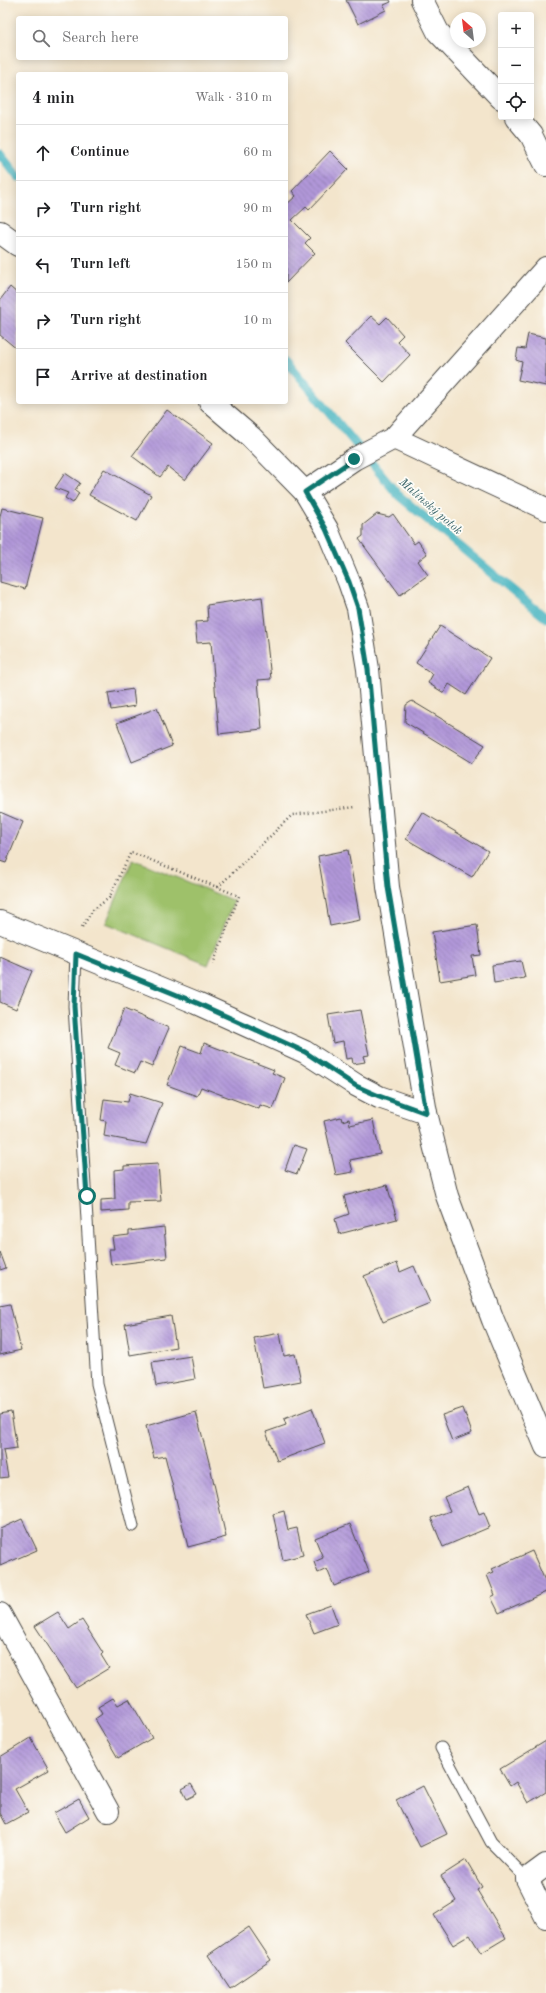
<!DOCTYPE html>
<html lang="en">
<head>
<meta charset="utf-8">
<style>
  body { margin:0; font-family:"Old Standard TT",serif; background:#f2f2f2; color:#202124 }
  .controls { position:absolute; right:12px; top:12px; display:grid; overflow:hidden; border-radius:4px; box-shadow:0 2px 10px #0003 }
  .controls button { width:36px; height:36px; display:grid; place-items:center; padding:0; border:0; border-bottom:1px solid #e0e0e0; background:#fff; color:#202124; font:20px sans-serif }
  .compass { position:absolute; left:450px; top:12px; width:36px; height:36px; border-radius:50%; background:#fff; box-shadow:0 2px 10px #0003; rotate:332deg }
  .stop { position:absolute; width:12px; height:12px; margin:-9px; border:3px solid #0f766e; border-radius:50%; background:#fff }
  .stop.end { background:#0f766e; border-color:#fff; box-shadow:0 1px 4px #0008 }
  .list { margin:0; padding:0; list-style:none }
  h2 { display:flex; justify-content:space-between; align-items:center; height:52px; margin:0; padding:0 16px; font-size:17px }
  h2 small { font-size:13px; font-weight:400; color:#757577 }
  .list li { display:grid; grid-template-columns:26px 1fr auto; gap:12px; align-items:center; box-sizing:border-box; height:56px; padding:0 16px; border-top:1px solid #e0e0e0 }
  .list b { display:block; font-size:15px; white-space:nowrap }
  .list em { font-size:13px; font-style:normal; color:#757577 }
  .icon { flex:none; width:22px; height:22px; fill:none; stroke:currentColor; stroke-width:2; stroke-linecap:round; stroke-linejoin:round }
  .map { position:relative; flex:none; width:546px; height:1993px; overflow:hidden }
  .search { position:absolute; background:#fff; box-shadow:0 2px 10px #0003; left:16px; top:16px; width:272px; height:44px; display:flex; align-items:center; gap:10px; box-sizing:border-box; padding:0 14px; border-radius:4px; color:#757577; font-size:15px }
  .panel { position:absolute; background:#fff; box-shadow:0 2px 10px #0003; left:16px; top:72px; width:272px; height:332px; border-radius:4px }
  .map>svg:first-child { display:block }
  .grass { fill:#9ec16b; stroke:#64764b }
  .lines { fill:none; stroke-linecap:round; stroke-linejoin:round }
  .stream { stroke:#44b3bf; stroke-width:9 }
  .building { fill:url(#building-back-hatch) }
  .lane-casing { stroke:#494743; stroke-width:13 }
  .street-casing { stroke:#494743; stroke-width:24 }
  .secondary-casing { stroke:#494743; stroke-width:24 }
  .path { stroke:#494743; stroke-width:2.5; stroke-dasharray:1 3; stroke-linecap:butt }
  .lane { stroke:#fff; stroke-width:11 }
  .street { stroke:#fff; stroke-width:22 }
  .secondary { stroke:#fff; stroke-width:22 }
  .route { stroke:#0f766e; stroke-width:5 }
  .labels { text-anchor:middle; stroke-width:3.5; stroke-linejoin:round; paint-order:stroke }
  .water-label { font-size:12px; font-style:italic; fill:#356166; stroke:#fdfcf7 }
</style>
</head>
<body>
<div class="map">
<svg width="546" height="1993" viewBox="0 0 546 1993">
  <defs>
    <pattern id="building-back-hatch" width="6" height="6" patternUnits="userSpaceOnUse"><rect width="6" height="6" fill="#b197d9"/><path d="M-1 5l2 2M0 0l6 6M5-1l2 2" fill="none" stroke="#907bb0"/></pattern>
  </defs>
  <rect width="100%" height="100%" fill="#fdfcf7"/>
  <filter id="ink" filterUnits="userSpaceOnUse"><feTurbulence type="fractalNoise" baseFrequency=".025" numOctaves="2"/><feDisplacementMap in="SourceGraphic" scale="8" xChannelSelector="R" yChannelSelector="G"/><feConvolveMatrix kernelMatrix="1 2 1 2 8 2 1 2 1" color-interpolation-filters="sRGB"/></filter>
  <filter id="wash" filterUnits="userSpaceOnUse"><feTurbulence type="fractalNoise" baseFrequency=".012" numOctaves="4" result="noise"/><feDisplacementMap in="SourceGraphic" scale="16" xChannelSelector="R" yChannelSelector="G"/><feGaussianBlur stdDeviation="0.9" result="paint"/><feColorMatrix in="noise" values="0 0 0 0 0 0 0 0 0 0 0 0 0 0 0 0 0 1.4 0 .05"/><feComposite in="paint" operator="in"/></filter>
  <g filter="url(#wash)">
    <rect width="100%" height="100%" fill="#f3e5cc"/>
    <path class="grass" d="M133,859L234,901L208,965L106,923Z"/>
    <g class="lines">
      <g class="stream">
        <path d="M0,154L18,177"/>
        <path d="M286,360L398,495L546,618"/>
      </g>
    </g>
    <g id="blocks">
      <g class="building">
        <path d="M346,0H390L391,2L384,5L386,10L358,24Z"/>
        <path d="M330,151L348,169L309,210L306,207L292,220L310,238L305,243L315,253L286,283V205L296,196L292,191Z"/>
        <path d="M10,287L18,294V350L0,335V300Z"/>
        <path d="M371,316L380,324L387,317L403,335L397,341L410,355L384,382L345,343Z"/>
        <path d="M528,334L546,338V386L518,380L522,362L516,360L518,348L525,349Z"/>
        <path d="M167,410L213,443L185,480L168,467L160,477L132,456Z"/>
        <path d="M104,469L151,495L137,521L89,495Z"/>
        <path d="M65,473L80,483L75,490L79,493L73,503L65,498L68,493L55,488Z"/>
        <path d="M2,508L43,518L25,589L0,582V516Z"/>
        <path d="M377,514L389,517L393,514L414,544L418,541L427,554L418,561L428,575L400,595L359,539L363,536V525Z"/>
        <path d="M262,597L271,679L258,680L262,729L219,734L211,642L197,643L195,622L208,621L207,605Z"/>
        <path d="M440,626L490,658L466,695L449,684L444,693L428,683L433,674L416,663Z"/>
        <path d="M133,689L135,706L111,710L108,693Z"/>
        <path d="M412,701L485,745L472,763L405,722L406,705Z"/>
        <path d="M157,708L172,746L132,762L117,723Z"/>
        <path d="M0,812L23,822L6,863L0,861Z"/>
        <path d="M422,812L488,851L472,877L406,839Z"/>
        <path d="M348,850L360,920L330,926L318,856Z"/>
        <path d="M477,925L481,955L472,956L475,975L440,981L432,932Z"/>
        <path d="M0,957L32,971L16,1009L0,1002Z"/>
        <path d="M521,961L525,978L494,983L492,965Z"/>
        <path d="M124,1009L169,1028L152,1067L140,1062L135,1073L115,1065L120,1053L108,1048Z"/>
        <path d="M360,1010L369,1055L363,1056L365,1062L353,1064L352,1058L346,1059L343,1041L333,1043L328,1015Z"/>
        <path d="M204,1043L274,1070L272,1073L285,1078L273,1109L260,1105L259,1109L201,1087L197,1096L167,1085L182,1046L201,1053Z"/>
        <path d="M130,1093L162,1103L146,1144L104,1136L106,1121L101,1120L104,1099L128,1102Z"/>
        <path d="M341,1117L342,1121L349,1119L350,1125L373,1120L380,1154L350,1160L353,1172L336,1175L324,1121Z"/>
        <path d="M294,1145L307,1149L297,1174L285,1170Z"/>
        <path d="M158,1164L161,1201L128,1202V1210L101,1212V1200L115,1199L114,1170L124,1169V1166Z"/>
        <path d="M387,1185L397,1219L339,1234L335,1219L349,1214L344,1196Z"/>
        <path d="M164,1227L167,1258L111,1265L109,1249H114L112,1237L129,1235V1231Z"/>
        <path d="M0,1252L6,1268L0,1270Z"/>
        <path d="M397,1263L400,1272L414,1266L430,1303L383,1322L364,1276Z"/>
        <path d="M10,1304L21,1350L0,1355V1306Z"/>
        <path d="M171,1316L176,1347L130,1355L125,1324Z"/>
        <path d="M280,1333L284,1356L295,1354L301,1381L263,1388L254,1338Z"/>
        <path d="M191,1356L195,1379L156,1386L152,1362Z"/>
        <path d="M312,1408L325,1443L277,1461L266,1432L286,1425L284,1419Z"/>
        <path d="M463,1408L472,1433L452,1441L442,1415Z"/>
        <path d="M11,1412L17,1448L3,1450L8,1477L0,1478V1414Z"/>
        <path d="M196,1412L210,1466L226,1537L188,1547L165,1456L154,1458L146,1426Z"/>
        <path d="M468,1487L479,1514L484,1512L490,1527L443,1547L431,1518L450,1511L444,1497Z"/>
        <path d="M284,1511L288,1530L297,1528L303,1555L283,1560L273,1514Z"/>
        <path d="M22,1519L37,1550L0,1566V1529Z"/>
        <path d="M350,1524L369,1572L334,1586L327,1569L318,1573L314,1562L323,1558L315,1538Z"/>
        <path d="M532,1551L546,1583V1592L499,1613L491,1597L495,1595L487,1575L494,1572L492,1569Z"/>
        <path d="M331,1605L338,1624L314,1633L306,1614Z"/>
        <path d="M58,1612L69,1629L82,1620L103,1653L101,1655L109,1668L76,1688L35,1626Z"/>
        <path d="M113,1698L118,1705L129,1699L152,1738L118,1758L95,1719L102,1714L98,1707Z"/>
        <path d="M31,1738L49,1770L15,1789L28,1812L6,1824L0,1813V1757Z"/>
        <path d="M546,1741V1792L528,1803L516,1782L510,1786L500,1769Z"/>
        <path d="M191,1784L197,1794L187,1799L182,1789Z"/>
        <path d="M423,1786L447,1834L420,1847L396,1800Z"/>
        <path d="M79,1799L89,1817L65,1832L54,1813Z"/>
        <path d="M466,1860L482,1887L477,1890L506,1938L481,1953L470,1935L453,1945L434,1915L456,1901L441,1876Z"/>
        <path d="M249,1927L271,1960L230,1988L208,1955Z"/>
      </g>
    </g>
  </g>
  <g filter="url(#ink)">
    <use href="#blocks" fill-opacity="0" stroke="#494743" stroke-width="1"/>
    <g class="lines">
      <g class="lane-casing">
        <g id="lane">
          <path d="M76,954L74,1006L97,1384L133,1526"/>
          <path d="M441,1748L491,1842L527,1879"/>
        </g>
      </g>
      <g class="street-casing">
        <g id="street">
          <path d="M422,0L438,32L501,98"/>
          <path d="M516,117L531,135L546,165"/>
          <path d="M394,438L546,268"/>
          <path d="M0,922L197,1003L305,1052L356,1085L379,1097L426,1113"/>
          <path d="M0,1614L108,1811"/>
          <path d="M546,1865L527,1879L546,1917"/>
        </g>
      </g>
      <g class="secondary-casing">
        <g id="secondary">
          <path d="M0,232L18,245"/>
          <path d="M210,402L251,437L305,492L327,529L349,582L358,608L368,669L388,887L426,1113L447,1196L493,1320L546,1447"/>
          <path d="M305,492L354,459L394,438L546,509"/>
        </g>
      </g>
      <g class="path">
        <path d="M218,887L292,815L355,807"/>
        <path d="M82,927L93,910L109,898L131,852L239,896L212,967"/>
      </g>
      <use href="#lane" class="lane"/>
      <use href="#street" class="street"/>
      <use href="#secondary" class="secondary"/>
    </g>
  </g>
  <g class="lines" filter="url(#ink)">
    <path class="route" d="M87,1196L74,1006L76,954L197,1003L305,1052L356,1086L379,1096L426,1113L388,887L368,669L358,608L349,582L326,529L305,492L354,459"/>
  </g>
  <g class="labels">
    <g class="water-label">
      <text transform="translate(431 506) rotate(41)" y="4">Malínský potok</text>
    </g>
  </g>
</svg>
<div class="controls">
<button>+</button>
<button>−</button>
<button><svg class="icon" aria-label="locate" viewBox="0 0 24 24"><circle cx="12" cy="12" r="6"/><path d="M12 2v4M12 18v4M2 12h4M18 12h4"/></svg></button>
</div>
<svg class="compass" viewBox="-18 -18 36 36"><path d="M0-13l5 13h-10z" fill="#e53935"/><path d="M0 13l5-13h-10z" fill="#757577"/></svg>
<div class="stop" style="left:87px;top:1196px"></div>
<div class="stop end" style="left:354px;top:459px"></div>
<div class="search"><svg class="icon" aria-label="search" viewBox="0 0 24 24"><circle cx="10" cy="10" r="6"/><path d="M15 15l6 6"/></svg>Search here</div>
<section class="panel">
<h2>4 min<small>Walk · 310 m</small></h2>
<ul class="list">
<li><svg class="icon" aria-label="ahead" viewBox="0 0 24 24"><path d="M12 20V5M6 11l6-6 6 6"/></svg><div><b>Continue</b></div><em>60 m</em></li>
<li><svg class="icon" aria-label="right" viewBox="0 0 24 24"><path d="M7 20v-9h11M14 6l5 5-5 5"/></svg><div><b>Turn right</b></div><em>90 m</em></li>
<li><svg class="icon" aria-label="left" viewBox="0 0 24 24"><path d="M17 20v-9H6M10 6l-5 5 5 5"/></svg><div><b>Turn left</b></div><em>150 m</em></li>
<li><svg class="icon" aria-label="right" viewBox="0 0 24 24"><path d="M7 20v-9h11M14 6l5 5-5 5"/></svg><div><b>Turn right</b></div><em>10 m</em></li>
<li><svg class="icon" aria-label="arrive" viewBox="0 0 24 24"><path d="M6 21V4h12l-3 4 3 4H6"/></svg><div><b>Arrive at destination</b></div></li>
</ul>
</section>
</div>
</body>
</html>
